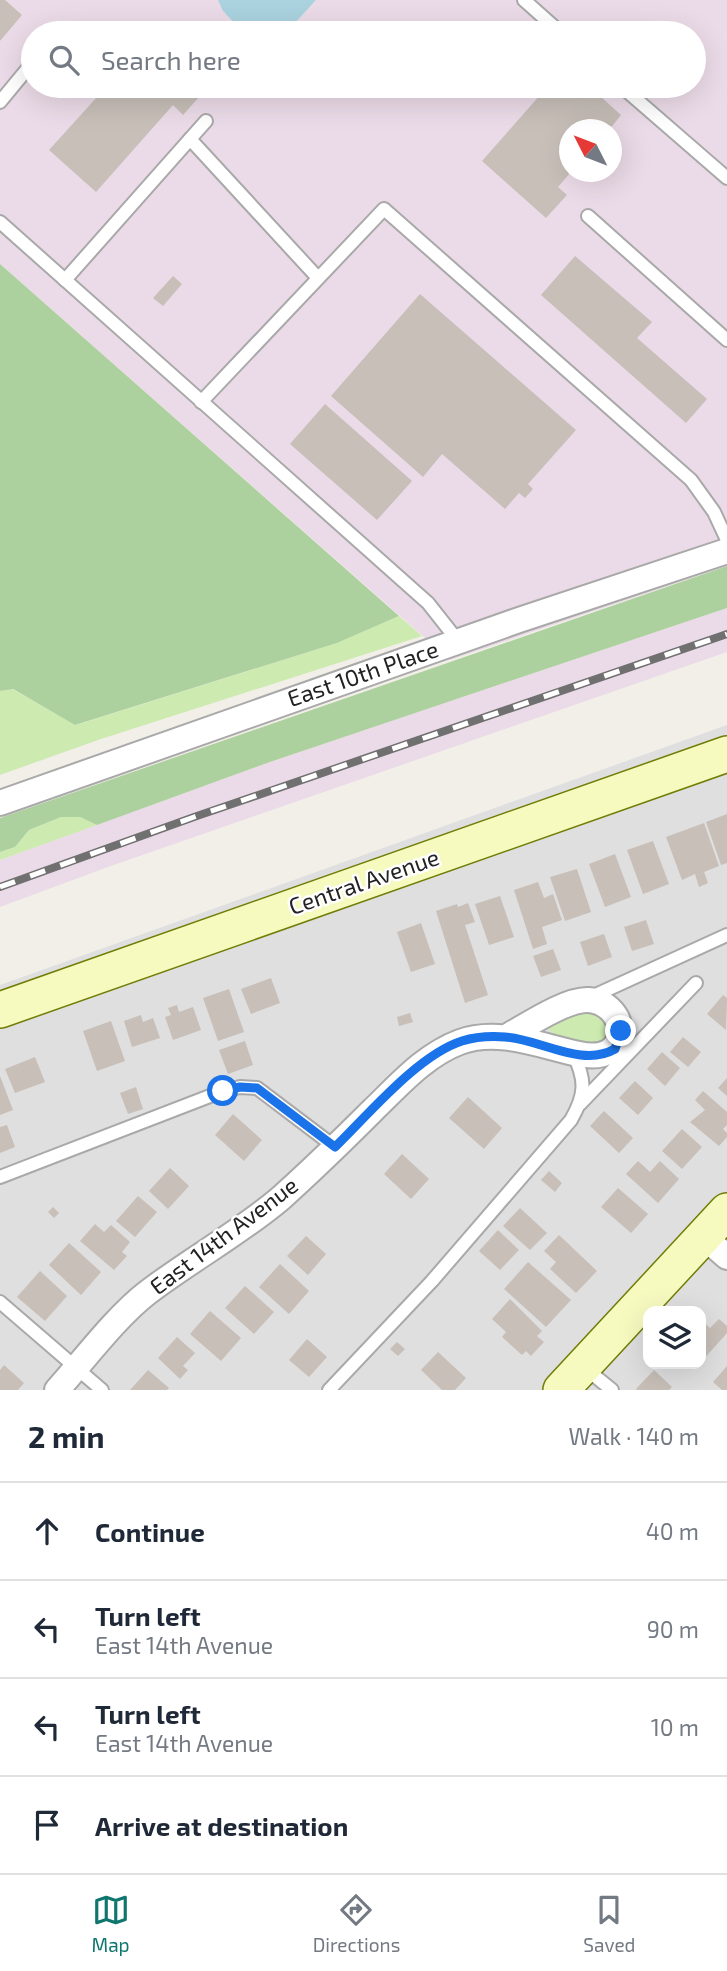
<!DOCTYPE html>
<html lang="en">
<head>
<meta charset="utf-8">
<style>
  body { margin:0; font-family:"Exo 2",sans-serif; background:#f6f6f7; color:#1f2937 }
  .controls { position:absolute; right:21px; bottom:21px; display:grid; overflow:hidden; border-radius:14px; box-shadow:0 7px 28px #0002 }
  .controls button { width:63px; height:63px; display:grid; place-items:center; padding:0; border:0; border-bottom:2px solid #e0e1e3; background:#fff; color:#1f2937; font:35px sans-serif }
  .compass { position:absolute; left:559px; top:119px; width:63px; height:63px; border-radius:50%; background:#fff; box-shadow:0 7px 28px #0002; rotate:312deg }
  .stop { position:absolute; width:21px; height:21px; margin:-16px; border:5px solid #1a73e8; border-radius:50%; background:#fff }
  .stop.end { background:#1a73e8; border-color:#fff; box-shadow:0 2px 7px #0008 }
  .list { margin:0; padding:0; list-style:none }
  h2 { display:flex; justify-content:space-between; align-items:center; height:91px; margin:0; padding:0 28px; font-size:30px }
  h2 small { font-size:23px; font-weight:400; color:#747a83 }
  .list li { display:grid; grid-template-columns:46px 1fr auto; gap:21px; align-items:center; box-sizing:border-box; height:98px; padding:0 28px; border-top:2px solid #e0e1e3 }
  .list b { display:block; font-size:26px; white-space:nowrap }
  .list p { margin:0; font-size:23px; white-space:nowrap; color:#747a83 }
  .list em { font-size:23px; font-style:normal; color:#747a83 }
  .icon { flex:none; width:38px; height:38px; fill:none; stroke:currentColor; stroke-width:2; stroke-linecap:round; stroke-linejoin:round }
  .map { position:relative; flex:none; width:727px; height:1390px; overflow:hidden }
  .search { position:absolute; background:#fff; box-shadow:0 7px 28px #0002; left:21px; right:21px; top:21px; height:77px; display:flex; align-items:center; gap:18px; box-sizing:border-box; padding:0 24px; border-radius:38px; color:#747a83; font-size:26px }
  .sheet { height:483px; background:#fff }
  nav { display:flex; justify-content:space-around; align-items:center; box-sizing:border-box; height:98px; border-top:2px solid #e0e1e3; background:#fff; font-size:19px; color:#747a83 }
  nav a { display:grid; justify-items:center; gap:4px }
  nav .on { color:#0f766e }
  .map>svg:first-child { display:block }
  .residential { fill:#e0dfdf; fill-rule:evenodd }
  .industrial { fill:#ebdbe8; fill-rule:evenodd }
  .grass { fill:#cdebb0 }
  .forest { fill:#add19e }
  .water { fill:#aad3df }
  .building { fill:#c7bfb8 }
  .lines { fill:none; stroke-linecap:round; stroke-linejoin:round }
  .lane-casing { stroke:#a9a9a9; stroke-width:16 }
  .street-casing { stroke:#a9a9a9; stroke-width:28 }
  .secondary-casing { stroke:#707d05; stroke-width:38 }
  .lane { stroke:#fff; stroke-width:12 }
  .street { stroke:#fff; stroke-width:24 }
  .secondary { stroke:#f7fabf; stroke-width:35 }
  .rail-casing { stroke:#707070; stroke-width:8 }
  .rail { stroke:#fff; stroke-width:5; stroke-dasharray:16; stroke-linecap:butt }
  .route { stroke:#1a73e8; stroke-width:9 }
  .labels { text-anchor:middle; stroke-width:5; stroke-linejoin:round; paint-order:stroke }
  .street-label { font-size:23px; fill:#222; stroke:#fff }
</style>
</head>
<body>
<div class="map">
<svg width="727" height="1390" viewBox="0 0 727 1390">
  <rect width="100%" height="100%" fill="#f2efe9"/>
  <path class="residential" d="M727,725V1390H0V985ZM648,1311H701V1364H648Z"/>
  <g class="industrial">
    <path d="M0,0H225L257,33H33V86H694V33H286L316,0H727V566L450,660L0,264ZM570,130H612V172H570Z"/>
    <path d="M727,608V652L108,867L0,907V860L270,762Z"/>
  </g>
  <g class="grass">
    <path d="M399,616L422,636L101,739L0,775V691L12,689L76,725L337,643Z"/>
    <path d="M61,817H80L97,825L0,860V852L15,847L29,830Z"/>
    <path d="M582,1013L595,1014L606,1025L607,1036C590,1052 565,1042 549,1030V1027Z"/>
  </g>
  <g class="forest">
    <path d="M0,264L399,616L337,643L75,725L13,689L0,691Z"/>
    <path d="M727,566V608L270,762L97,825L80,817H61L29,830L15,847L0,852V818Z"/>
  </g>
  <path class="water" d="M218,0H316L286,33H244L223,11Z"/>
  <g class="building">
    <path d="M0,0H5L22,15L0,41Z"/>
    <path d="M107,86H209L183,115L173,105L96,192L49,150Z"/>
    <path d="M548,86H589L621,115L609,130H570V172H571L558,187L567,195L546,218L482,161Z"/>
    <path d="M575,256L652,322L637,338L707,399L686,423L541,295Z"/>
    <path d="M173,276L182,284L163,306L153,298Z"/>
    <path d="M420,294L576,430L528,484L533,489L525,498L519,493L505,509L442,454L423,477L331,396Z"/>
    <path d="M325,404L412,481L377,520L290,444Z"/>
    <path d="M727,814V863L721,865L706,822Z"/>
    <path d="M704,823L719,866L704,872L708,883L699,887L695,874L682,880L666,837Z"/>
    <path d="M653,841L669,884L643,894L627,850Z"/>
    <path d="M615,854L631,897L605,907L589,864Z"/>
    <path d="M577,869L591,912L565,921L550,877Z"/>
    <path d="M538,882L544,898L553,894L562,920L542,927L547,944L533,949L514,890Z"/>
    <path d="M500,896L514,937L489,945L475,904Z"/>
    <path d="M468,903L475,922L465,925L488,995L465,1003L436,911L457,904L458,907Z"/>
    <path d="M646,920L654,944L632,951L624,927Z"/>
    <path d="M421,923L435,964L411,972L397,932Z"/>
    <path d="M604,934L612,957L588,966L580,942Z"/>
    <path d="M553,949L561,970L541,977L533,956Z"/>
    <path d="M271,978L280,1003L251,1014L241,989Z"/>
    <path d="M229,989L244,1032L218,1041L203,998Z"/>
    <path d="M723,995L727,998L726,1030L707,1014Z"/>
    <path d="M177,1005L179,1012L193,1007L201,1030L173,1040L165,1017L171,1015L168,1008Z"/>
    <path d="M410,1013L413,1022L399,1026L397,1017Z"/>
    <path d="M141,1015L143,1022L153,1018L160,1038L132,1047L124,1021Z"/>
    <path d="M111,1021L125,1061L97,1071L83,1031Z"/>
    <path d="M683,1037L701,1052L688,1067L670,1052Z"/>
    <path d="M245,1041L253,1065L228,1074L219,1050Z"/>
    <path d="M662,1052L680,1068L665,1086L647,1069Z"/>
    <path d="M35,1057L45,1082L15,1093L5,1069Z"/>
    <path d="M0,1076L13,1110L0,1115Z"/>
    <path d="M727,1078V1096L718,1088Z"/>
    <path d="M635,1081L653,1098L638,1115L619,1098Z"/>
    <path d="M136,1087L143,1109L128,1114L120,1093Z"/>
    <path d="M703,1091L727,1112V1125L723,1129L727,1133V1137L719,1146L690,1122L705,1110L695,1100Z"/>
    <path d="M468,1097L502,1128L484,1149L449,1118Z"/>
    <path d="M604,1111L633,1138L619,1153L590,1126Z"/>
    <path d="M233,1114L262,1140L244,1161L215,1135Z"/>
    <path d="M7,1125L15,1147L0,1153V1127Z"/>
    <path d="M682,1129L702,1147L682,1169L662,1151Z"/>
    <path d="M402,1154L429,1179L411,1199L384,1174Z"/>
    <path d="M638,1161L650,1172L660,1161L679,1179L658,1203L626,1174Z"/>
    <path d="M170,1168L189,1186L168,1209L149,1191Z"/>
    <path d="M549,1171L562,1183L555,1192L541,1180Z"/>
    <path d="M618,1188L648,1214L631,1233L601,1207Z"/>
    <path d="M138,1196L157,1212L135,1237L116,1221Z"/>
    <path d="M53,1207L59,1213L54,1218L48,1212Z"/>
    <path d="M520,1208L547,1233L530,1250L503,1226Z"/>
    <path d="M95,1224L104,1232L111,1225L130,1242L122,1252L127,1256L114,1270L80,1241Z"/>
    <path d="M498,1230L519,1250L500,1270L479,1251Z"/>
    <path d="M559,1235L597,1271L576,1293L550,1269L556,1262L544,1251Z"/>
    <path d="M306,1236L326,1254L308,1275L287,1256Z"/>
    <path d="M69,1243L101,1272L81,1295L49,1265Z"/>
    <path d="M528,1262L571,1300L546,1327L504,1289Z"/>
    <path d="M280,1264L309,1291L289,1314L259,1287Z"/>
    <path d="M40,1271L67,1296L45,1321L17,1297Z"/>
    <path d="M245,1286L274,1312L254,1334L225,1308Z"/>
    <path d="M510,1299L542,1331L537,1336L544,1342L531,1356L526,1351L522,1355L502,1337L506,1332L492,1319Z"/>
    <path d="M210,1311L241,1338L221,1361L190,1334Z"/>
    <path d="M719,1319L727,1326V1333L701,1362V1320L710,1328Z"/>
    <path d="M177,1337L195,1353L183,1366L188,1370L180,1379L158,1358Z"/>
    <path d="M307,1339L327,1357L309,1377L289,1360Z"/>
    <path d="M397,1342L405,1349L398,1356L390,1349Z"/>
    <path d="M438,1352L466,1378L455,1390H442L421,1370Z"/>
    <path d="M4,1365L24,1383L18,1390H0V1370Z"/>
    <path d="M727,1366V1390H722L713,1382Z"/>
    <path d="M148,1370L169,1388L167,1390H130Z"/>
    <path d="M654,1370L672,1387L669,1390H637L636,1389Z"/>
  </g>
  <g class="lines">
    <g class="lane-casing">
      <g id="lane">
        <path d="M524,0L561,33"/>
        <path d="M57,33L59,31"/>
        <path d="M621,86L727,178"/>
        <path d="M0,102L33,62"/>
        <path d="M190,139L318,278"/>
        <path d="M588,216L727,340"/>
        <path d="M0,222L428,603L458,641"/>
        <path d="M65,280L206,121"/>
        <path d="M201,402L384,209L691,480L714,512L727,540"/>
        <path d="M589,998L727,935"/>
        <path d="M580,1104L696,983"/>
        <path d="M0,1177L223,1091L240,1087L257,1088L335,1147"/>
        <path d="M0,1302L102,1390"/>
        <path d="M585,1368L612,1390"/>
        <path d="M329,1390L432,1281L571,1120C586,1094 586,1080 573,1053"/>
      </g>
    </g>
    <g class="street-casing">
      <g id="street">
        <path d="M0,803L519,620L727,551"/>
        <path d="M704,1237L727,1257"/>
        <path d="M57,1390C84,1360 116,1317 147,1293C190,1260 240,1233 281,1198C312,1170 343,1140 373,1110C399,1085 425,1055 460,1042C499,1028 540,1046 579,1054C634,1066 630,1003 588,1000C566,999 526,1026 506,1037"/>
      </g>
    </g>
    <g class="secondary-casing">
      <g id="secondary">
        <path d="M0,1010L727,754"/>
        <path d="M561,1390L727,1211"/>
      </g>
    </g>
    <use href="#lane" class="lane"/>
    <use href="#street" class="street"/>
    <use href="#secondary" class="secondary"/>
    <g class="rail-casing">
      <path id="rail" d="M0,887L194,817L727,634"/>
    </g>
    <use href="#rail" class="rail"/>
  </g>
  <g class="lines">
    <path class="route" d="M223,1091L240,1087L257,1088L335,1147C369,1114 418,1055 462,1041C475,1037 492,1036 505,1037C540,1039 582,1068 615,1049L621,1031"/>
  </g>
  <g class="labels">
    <g class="street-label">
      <text transform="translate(363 674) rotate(-19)" y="8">East 10th Place</text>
      <text transform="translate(364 882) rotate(-19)" y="8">Central Avenue</text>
      <text transform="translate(224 1236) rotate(-37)" y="8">East 14th Avenue</text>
    </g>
  </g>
</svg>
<div class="controls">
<button><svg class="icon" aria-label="layers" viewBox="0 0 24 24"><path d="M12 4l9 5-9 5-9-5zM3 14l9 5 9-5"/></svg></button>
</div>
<svg class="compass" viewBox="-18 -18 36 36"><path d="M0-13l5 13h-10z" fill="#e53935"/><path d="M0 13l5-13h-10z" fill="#747a83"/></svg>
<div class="stop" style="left:223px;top:1091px"></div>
<div class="stop end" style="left:621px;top:1031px"></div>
<div class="search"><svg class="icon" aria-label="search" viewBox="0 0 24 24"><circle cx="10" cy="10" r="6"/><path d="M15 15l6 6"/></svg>Search here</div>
</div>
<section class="sheet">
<h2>2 min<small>Walk · 140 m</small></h2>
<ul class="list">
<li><svg class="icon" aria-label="ahead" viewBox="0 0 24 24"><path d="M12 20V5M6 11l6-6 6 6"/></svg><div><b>Continue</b></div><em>40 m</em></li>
<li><svg class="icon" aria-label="left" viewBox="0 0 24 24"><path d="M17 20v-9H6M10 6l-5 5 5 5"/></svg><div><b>Turn left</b><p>East 14th Avenue</p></div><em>90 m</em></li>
<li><svg class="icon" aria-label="left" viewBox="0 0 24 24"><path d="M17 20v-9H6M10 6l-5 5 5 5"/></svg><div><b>Turn left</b><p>East 14th Avenue</p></div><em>10 m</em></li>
<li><svg class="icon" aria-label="arrive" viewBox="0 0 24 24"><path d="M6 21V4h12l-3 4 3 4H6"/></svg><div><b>Arrive at destination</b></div></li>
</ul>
</section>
<nav>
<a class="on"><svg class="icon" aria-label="map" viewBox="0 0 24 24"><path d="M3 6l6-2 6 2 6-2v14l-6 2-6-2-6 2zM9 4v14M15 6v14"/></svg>Map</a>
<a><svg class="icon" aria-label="directions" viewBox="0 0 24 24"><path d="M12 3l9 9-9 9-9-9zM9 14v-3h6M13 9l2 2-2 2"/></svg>Directions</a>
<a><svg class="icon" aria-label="saved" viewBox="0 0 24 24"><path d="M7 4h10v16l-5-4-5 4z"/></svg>Saved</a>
</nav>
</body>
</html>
